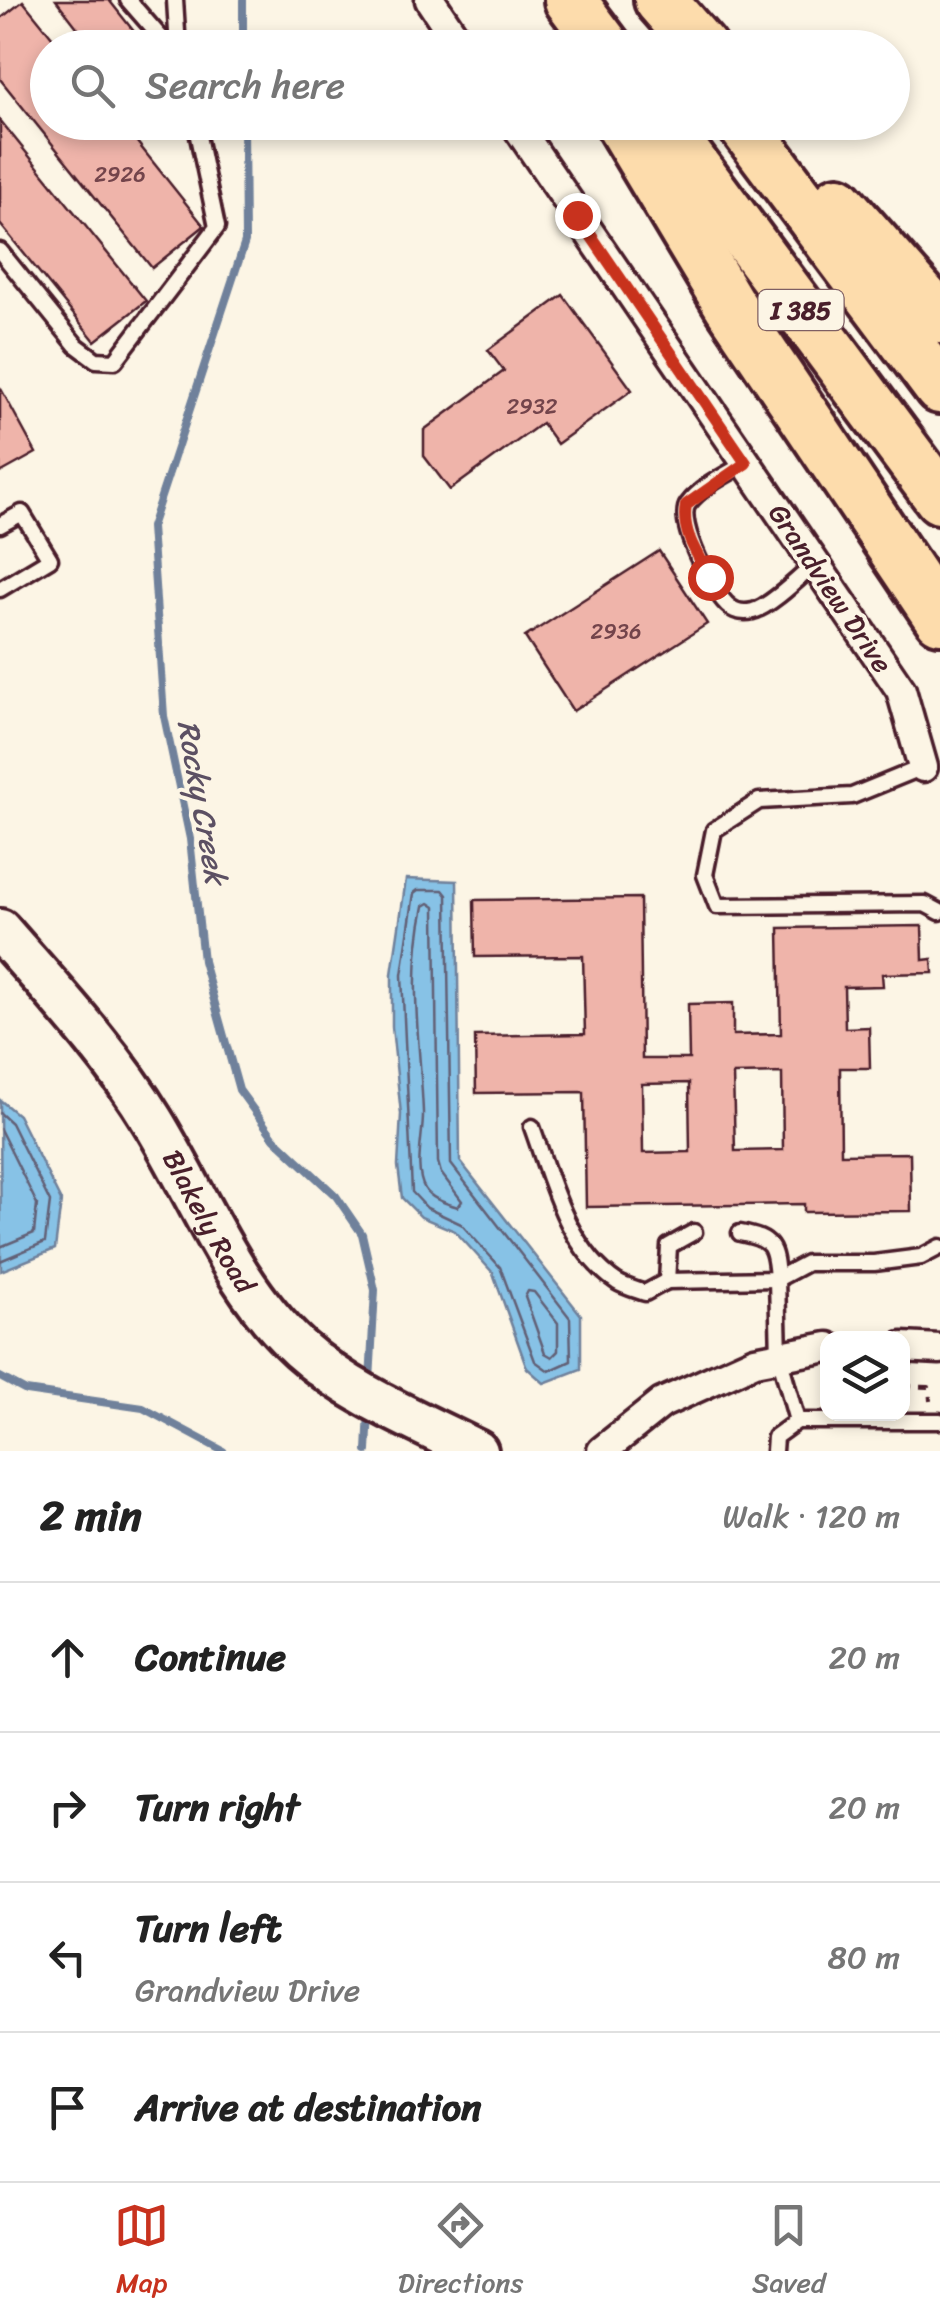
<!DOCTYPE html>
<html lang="en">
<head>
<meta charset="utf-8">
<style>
  body { margin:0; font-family:Sriracha,sans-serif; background:#f6f6f6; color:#222 }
  .controls { position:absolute; right:30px; bottom:30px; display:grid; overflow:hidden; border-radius:20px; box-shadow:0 5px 15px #0003 }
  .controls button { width:90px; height:90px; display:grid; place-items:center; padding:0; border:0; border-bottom:2px solid #e0e0e0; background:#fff; color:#222; font:50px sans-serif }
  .stop { position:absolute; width:30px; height:30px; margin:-22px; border:8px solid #c8321e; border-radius:50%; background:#fff }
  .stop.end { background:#c8321e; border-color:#fff; box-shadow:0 2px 10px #0008 }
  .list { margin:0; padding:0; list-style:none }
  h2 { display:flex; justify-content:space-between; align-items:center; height:130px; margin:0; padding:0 40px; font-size:42px }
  h2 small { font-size:32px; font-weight:400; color:#767676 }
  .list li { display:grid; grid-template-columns:65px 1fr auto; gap:30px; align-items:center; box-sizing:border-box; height:150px; padding:0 40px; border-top:2px solid #e0e0e0 }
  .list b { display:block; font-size:38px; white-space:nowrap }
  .list p { margin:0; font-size:32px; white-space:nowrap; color:#767676 }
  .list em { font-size:32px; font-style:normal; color:#767676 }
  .icon { flex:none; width:55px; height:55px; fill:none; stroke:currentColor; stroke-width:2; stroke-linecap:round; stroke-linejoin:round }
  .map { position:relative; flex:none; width:940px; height:1451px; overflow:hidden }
  .search { position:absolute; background:#fff; box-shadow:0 5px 15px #0003; left:30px; right:30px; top:30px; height:110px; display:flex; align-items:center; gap:25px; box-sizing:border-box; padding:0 35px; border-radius:55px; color:#767676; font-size:38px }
  .sheet { height:730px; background:#fff }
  nav { display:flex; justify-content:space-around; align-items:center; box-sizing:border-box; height:140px; border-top:2px solid #e0e0e0; background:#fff; font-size:28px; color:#767676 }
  nav a { display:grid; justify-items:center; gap:5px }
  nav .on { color:#c8321e }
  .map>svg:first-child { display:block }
  .water { fill:#87c2e6; stroke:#6f819b; stroke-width:2.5 }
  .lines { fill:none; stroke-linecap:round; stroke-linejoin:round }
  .shore { stroke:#626076; stroke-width:2.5 }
  .stream { stroke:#6f819b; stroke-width:8 }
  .building { fill:#efb4aa; stroke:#4a1f2b; stroke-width:2.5; fill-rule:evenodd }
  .lane-casing { stroke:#4a1f2b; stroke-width:21 }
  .street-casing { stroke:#4a1f2b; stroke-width:35 }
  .secondary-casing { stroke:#4a1f2b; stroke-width:48 }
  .highway-casing { stroke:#4a1f2b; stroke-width:58 }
  .path { stroke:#4a1f2b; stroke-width:4; stroke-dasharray:10 8; stroke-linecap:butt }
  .lane { stroke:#fcf5e5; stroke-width:14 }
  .street { stroke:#fcf5e5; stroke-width:28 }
  .secondary { stroke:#fcf5e5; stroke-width:40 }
  .highway { stroke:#fddcac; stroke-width:50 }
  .route { stroke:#c8321e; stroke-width:12 }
  .labels { text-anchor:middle; stroke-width:8; stroke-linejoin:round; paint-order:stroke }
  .number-label { font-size:22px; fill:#73444b }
  .shield { fill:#fcf5e5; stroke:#7f5f63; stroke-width:2.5 }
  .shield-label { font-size:25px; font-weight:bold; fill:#4a1f2b }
  .street-label { font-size:28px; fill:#4a1f2b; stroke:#fcf5e5 }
  .water-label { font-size:30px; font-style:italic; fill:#5c5063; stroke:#fcf5e5 }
</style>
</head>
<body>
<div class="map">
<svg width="940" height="1451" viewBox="0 0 940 1451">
  <rect width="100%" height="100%" fill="#fcf5e5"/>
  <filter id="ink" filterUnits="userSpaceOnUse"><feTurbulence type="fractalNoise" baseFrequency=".01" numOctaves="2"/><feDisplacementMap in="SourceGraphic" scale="20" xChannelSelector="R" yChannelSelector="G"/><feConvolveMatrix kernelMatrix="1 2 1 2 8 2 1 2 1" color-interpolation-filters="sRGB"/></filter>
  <g filter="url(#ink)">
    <g class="water">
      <path d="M406,879L457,881L460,1161L581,1315V1369L544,1383L527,1368L493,1273L455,1231L421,1217L402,1198L398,1166L401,1114L392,1027V974Z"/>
      <path d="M0,1100L18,1115L61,1201L55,1249L1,1271Z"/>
    </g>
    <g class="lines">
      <g class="shore">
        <path d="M418,890H443L447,895L451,1164L570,1318L571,1361L549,1371L535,1361L500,1267L461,1224L427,1208L412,1192L402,975L414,893Z"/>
        <path d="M429,903L435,907L438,1162L441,1173L462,1201L458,1207C447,1204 431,1199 425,1189C413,1169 424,1134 423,1112C420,1038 408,982 424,906Z"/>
        <path d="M0,1113L11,1123L50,1202L45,1242L0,1261"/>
        <path d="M0,1129L37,1204L34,1233L0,1247"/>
        <path d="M528,1291L534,1292L558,1323V1351L552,1357L545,1353L525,1297Z"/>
      </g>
      <g class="stream">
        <path d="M243,0V48"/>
        <path d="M244,122L245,242L151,527L164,716L190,839L203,961L239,1090L274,1138L336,1196L362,1234L375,1290L370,1381"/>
        <path d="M0,1377L26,1391L143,1408L223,1451"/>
        <path d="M367,1451L369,1410"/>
      </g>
    </g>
    <g class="building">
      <path d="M56,0H109L147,48H93Z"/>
      <path d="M23,1L61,48H48V122H121L204,226L152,268L0,79V19Z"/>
      <path d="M0,120L146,301L95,341L0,224Z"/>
      <path d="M563,295L632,390L557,444L542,423L450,490L424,456V430L504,371L488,350Z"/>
      <path d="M0,387L36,453L0,473Z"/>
      <path d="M659,551L707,624L573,711L525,637Z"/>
      <path d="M640,898L642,1059H689L688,1004L733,1003V1035L781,1034L779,928L922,926L923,960L932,959L933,973L882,974L883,986L844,987L845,1028L869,1027L870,1068H840L841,1154L910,1153L911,1211L804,1212V1204L586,1207L584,1092L476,1093L475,1036L585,1034L583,956L475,957L474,900ZM782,1073L783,1150L735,1151L733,1074ZM689,1083L690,1152L643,1153L642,1084Z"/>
    </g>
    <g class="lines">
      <g class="lane-casing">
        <g id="lane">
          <path d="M128,0L170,48"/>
          <path d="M175,0L178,48"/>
          <path d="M0,251L76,345L96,360L115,361L217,227L195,122"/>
          <path d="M746,463C728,474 701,486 688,504C675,521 714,596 730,607C736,612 745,613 753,611C771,606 800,577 815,564"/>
          <path d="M0,525L22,513L50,559L0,589"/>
          <path d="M923,767L852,796L759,801L714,830L705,875L717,906L925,904L940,912"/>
          <path d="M532,1127C551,1179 567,1249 617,1282C625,1287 637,1290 645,1293L667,1281"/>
          <path d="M694,1232L669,1246L667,1281L777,1279C775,1247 773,1239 740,1233"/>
          <path d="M797,1421L779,1356L777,1279L807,1263H874L921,1257L940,1247"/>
          <path d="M774,1451L775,1437L797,1421H940"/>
        </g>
      </g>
      <g class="street-casing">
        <g id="street">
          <path d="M430,0L462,48"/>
          <path d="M514,122L901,690L923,767"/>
          <path d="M902,1347L940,1349"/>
          <path d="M602,1451L662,1403L755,1361L828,1347"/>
        </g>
      </g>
      <g class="secondary-casing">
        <g id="secondary">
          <path id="s1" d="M0,930C53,991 110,1051 152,1120C199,1196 232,1287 300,1349C350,1394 417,1421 477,1451"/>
        </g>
      </g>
      <g class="highway-casing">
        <g id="highway">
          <path d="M570,0L606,48"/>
          <path d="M660,0L702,48"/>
          <path d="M620,122L729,304L940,618"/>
          <path d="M661,122L940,498"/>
          <path d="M741,122L940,388"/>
          <path d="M838,202L940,318"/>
        </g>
      </g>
      <path class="path" d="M902,1386L929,1387L930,1401"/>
      <use href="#lane" class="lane"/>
      <use href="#street" class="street"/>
      <use href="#secondary" class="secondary"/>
      <use href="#highway" class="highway"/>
    </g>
  </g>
  <g class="lines" filter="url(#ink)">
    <path class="route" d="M577,215L746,463L686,505C681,532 697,554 710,577"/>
  </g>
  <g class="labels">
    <g class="number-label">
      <text x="120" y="182">2926</text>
      <text x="532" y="414">2932</text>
      <text x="616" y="639">2936</text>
    </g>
    <rect class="shield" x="758.5" y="290" width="85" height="40" rx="8"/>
    <g class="shield-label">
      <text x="801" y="319">I 385</text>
    </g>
    <g class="street-label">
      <text transform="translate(831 588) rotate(56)" y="10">Grandview Drive</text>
      <text dy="10" stroke="none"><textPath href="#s1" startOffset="360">Blakely Road</textPath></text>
    </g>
    <g class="water-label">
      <text transform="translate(202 802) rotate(80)" y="10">Rocky Creek</text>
    </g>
  </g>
</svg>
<div class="controls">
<button><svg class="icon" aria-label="layers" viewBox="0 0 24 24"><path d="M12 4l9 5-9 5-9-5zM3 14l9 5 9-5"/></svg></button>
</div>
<div class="stop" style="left:710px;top:577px"></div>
<div class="stop end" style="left:577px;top:215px"></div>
<div class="search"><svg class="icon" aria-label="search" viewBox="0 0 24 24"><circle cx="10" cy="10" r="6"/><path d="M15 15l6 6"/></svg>Search here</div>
</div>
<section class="sheet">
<h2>2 min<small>Walk · 120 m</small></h2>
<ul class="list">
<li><svg class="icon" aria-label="ahead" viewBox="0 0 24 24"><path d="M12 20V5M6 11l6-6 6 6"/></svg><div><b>Continue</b></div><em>20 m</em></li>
<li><svg class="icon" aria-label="right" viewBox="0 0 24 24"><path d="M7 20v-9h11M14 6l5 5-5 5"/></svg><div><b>Turn right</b></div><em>20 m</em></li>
<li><svg class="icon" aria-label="left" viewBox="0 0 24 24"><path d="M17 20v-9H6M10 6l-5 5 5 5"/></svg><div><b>Turn left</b><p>Grandview Drive</p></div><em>80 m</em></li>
<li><svg class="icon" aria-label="arrive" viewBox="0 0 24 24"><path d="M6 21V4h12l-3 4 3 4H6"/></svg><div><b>Arrive at destination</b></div></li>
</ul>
</section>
<nav>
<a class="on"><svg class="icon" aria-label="map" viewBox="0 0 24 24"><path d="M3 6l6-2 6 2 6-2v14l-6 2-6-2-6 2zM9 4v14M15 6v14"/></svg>Map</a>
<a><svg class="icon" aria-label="directions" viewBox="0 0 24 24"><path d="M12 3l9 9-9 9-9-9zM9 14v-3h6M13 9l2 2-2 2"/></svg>Directions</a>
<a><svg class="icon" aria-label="saved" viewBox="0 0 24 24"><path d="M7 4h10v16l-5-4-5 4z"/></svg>Saved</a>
</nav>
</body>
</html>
